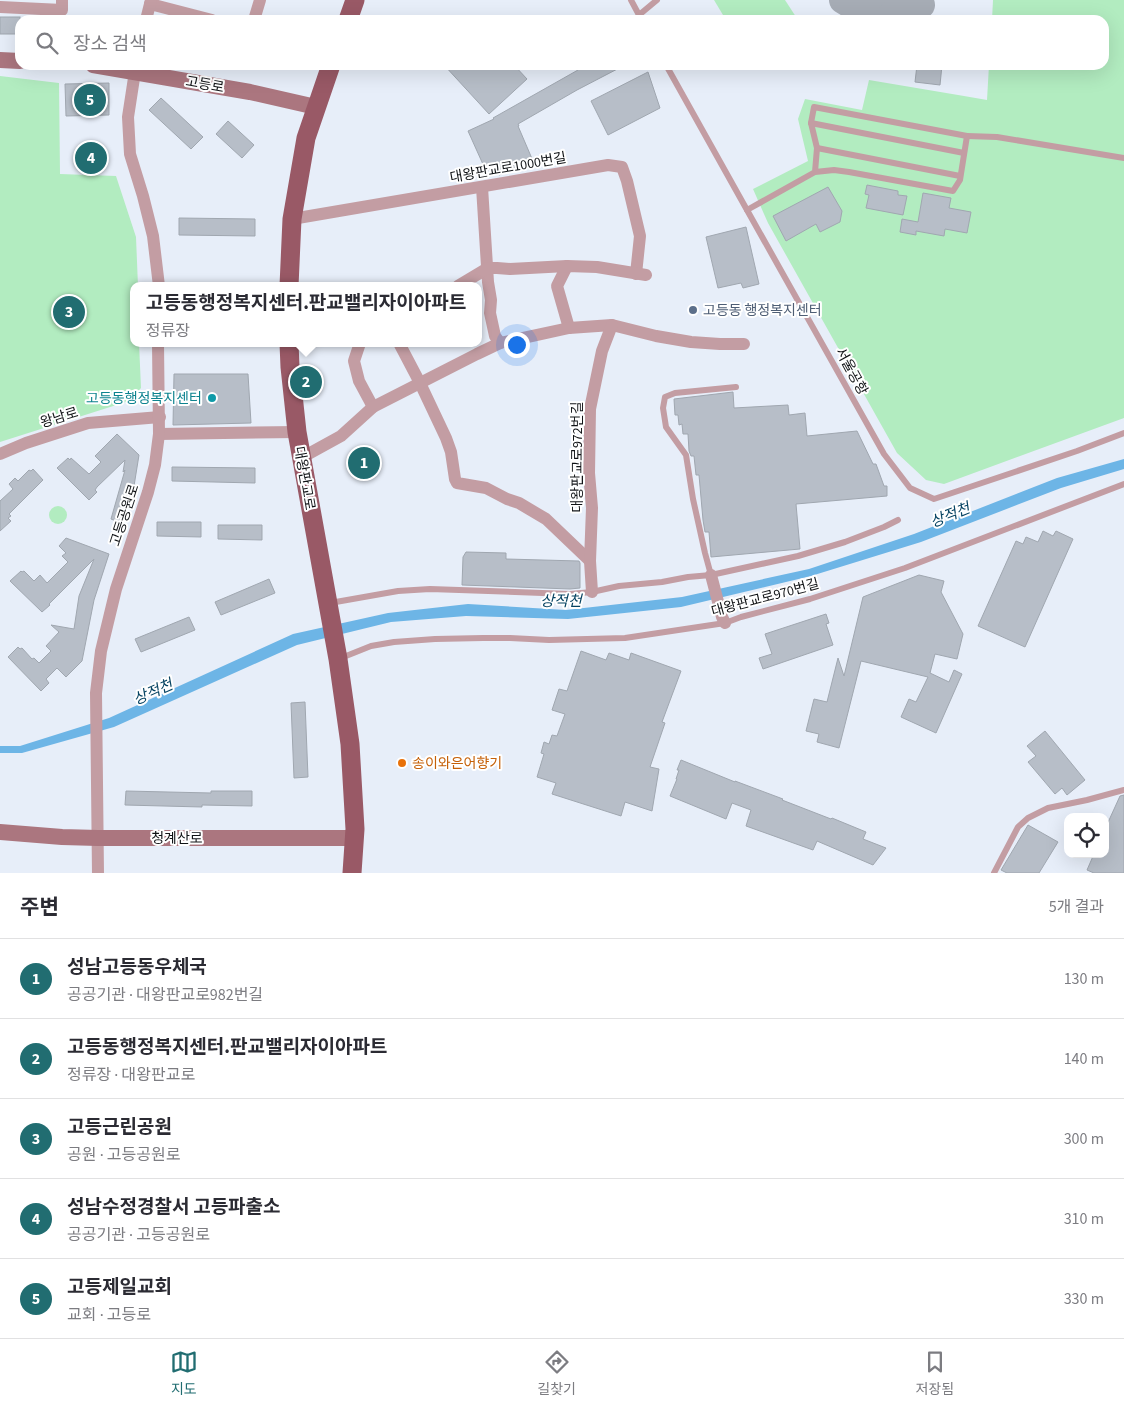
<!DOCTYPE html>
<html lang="ko">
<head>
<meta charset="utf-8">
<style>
  body { margin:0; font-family:"Source Sans 3","Noto Sans KR",sans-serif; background:#f7f7f7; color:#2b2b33 }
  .controls { position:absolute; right:15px; bottom:15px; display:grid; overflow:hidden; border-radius:10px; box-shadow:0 5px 20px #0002 }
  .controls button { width:45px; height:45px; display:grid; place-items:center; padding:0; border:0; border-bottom:1px solid #e1e1e2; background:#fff; color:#2b2b33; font:25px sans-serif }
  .you { position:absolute; left:516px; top:344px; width:18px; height:18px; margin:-12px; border:4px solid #fff; border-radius:50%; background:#1a73e8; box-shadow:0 0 0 8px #1a73e833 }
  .badge { display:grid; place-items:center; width:32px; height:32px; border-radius:50%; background:#216d71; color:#fff; font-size:16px; font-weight:700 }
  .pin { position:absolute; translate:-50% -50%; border:2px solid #fff; box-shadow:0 1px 5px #0006 }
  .popup { position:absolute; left:130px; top:282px; width:352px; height:65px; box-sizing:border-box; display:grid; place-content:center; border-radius:10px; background:#fff; filter:drop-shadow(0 1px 4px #0005); font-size:16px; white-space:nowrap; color:#7c7c81 }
  .popup b { font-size:19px; color:#2b2b33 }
  .popup::after { content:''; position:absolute; left:50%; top:100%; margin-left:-10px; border:10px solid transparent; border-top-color:#fff }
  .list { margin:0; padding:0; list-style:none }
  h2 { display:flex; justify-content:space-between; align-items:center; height:65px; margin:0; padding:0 20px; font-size:21px }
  h2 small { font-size:16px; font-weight:400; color:#7c7c81 }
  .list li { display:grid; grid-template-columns:32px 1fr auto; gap:15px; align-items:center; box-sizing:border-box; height:80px; padding:0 20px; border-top:1px solid #e1e1e2 }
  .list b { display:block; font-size:19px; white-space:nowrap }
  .list p { margin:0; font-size:16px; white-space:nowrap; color:#7c7c81 }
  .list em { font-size:16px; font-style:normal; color:#7c7c81 }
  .icon { flex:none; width:28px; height:28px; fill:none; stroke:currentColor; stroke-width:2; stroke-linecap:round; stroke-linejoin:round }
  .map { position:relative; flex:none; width:1124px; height:873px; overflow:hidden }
  .search { position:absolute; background:#fff; box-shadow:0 5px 20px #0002; left:15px; right:15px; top:15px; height:55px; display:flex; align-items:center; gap:12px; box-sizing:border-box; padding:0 18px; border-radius:15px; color:#7c7c81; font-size:19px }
  .sheet { height:465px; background:#fff }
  nav { display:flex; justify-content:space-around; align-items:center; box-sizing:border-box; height:70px; border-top:1px solid #e1e1e2; background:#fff; font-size:14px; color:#7c7c81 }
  nav a { display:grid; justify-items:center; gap:2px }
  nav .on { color:#216d71 }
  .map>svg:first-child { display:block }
  .green { fill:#b2ecc0 }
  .water { fill:#6db5e6 }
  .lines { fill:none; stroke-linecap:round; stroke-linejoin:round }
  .taxiway { stroke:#a6acb5; stroke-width:28 }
  .building { fill:#b7bec8; stroke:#a0a7b0 }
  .lane { stroke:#c39da3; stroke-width:6 }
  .street { stroke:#c39da3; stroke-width:12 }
  .secondary { stroke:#ab767f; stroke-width:16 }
  .primary { stroke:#995966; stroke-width:19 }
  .service-dot { fill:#5c6f8a; stroke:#fff; stroke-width:2 }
  .culture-dot { fill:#0f9aa8; stroke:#fff; stroke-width:2 }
  .food-dot { fill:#e8710a; stroke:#fff; stroke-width:2 }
  .labels { text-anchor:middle; stroke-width:4; stroke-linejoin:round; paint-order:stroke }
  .street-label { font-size:14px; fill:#101316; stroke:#fff }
  .service-label { font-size:14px; fill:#4e5e75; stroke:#fff; text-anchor:start }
  .culture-label { font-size:14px; fill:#0d838f; stroke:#fff; text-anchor:end }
  .food-label { font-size:14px; fill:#c56008; stroke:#fff; text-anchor:start }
  .water-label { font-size:15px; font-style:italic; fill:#064362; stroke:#fff }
</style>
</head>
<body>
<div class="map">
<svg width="1124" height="873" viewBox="0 0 1124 873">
  <rect width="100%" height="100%" fill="#e7eef9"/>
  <g class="green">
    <path d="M714,0H785L798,20H726Z"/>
    <path d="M993,0H1124V418L944,484L926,480L897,453L768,223L753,189L808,161L798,119L805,99L862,110L869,80L964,96L987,100L989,65H1104V20H992Z"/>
    <path d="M0,76L59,83L60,174L116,176L136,237L138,286H134V343H139L141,388L129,401L0,442Z"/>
    <circle cx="58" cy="515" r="9"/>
  </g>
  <path class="water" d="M1124,459V469L1061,488L921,542L811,576L681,607L568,619L466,616L391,622L297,645L114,727L22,753H0V746H20L109,718L293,634L388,613L468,604L566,610L682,597L809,569L914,534L1057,478Z"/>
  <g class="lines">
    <g class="taxiway">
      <path d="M843,0C859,11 874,14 889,0"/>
      <path d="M888,19C897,8 906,3 921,5"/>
    </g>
  </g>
  <g class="building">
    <rect x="0" y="17" width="20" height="17"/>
    <path d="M444,65H514L527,79L489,114Z"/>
    <path d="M576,65H625L577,90L518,124L519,126H518L533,161L499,175L495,167L486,171L468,131L494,119L493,118L578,70Z"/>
    <path d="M917,65H942L940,85L915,82Z"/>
    <path d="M648,72L660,108L608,135L591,101Z"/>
    <path d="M109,83V115L66,116L65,84Z"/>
    <path d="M161,98L203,137L191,149L149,110Z"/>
    <path d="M228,121L254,145L242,158L216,134Z"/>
    <path d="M867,185L898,191V195L907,196L903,215L866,208L869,195L865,194Z"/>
    <path d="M828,187L842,211L840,222L820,232L816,224L786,241L773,216Z"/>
    <path d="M923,193L951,198L949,208L971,212L967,233L945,229L944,236L916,231V235L900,232L902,219L918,222Z"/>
    <path d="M179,218L255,219V236L179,235Z"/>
    <path d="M746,227L759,284L743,288L741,283L718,288L706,237Z"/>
    <path d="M174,374H248L251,423L173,425Z"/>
    <path d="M733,392L734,408L788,405L789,415L805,413L807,436L857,431L873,464H876L884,486H887V496L796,504L800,549L711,557L709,532H705L703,520L699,475H696L694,456H691L689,451L688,434H683L682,424L679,425L678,415H675L674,399Z"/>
    <path d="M117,434L139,455L134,486L118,522L111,519L125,470L123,472L125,460L97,487L95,490L97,492L89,500L57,468L68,458L70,460L71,458L89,474L101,462L95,456Z"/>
    <path d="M172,467L255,468V483L172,481Z"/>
    <path d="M33,469L43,480L9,514L11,516L8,518L11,521L0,531V501L13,489L9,484L15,478L18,481L29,470L31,471Z"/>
    <path d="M157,522H201V537L157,536Z"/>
    <path d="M218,525H262V540L218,539Z"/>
    <path d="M1043,531L1053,536L1056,531L1073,539L1025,647L978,626L1016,541L1023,544L1026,537L1038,542Z"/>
    <path d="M66,538L109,554L94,600L82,661L66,677L57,668L46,679L49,683L41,691L8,657L18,647L20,649L22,648L32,659L34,658L39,663L51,651L46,646L59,632L51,625L74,629L79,596L94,559L49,604L50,605L42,612L10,581L21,571L22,572L24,571L34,581L40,575L47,583L68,562L62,556L66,553L59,546Z"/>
    <path d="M466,552L506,553V559L579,561L580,563V588L570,589L462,585L463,557Z"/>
    <path d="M919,575L944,581L941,592L963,634L957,659L935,654L930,673L949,682L954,670L962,674L936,733L901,717L909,699L916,702L928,677L861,661L839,748L817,742L819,734L806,731L814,699L827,702L838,658L844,676L863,597Z"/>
    <path d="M269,579L275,593L221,615L215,602Z"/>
    <path d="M826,614L829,623L826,624L833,645L763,669L759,658L772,654L765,634Z"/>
    <path d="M189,617L195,630L141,652L135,639Z"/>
    <path d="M581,651L606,660L609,653L629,660L631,653L681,671L662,722L665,723L650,767L659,769L652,811L625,802L621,816L552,794L556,783L537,777L544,754L541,753L544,742L549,744L552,735L557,736L565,714L552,710L559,689L567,691Z"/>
    <path d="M305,702L308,777L294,778L291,703Z"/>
    <path d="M1045,731L1085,780L1067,795L1062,788L1055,794L1028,762L1036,756L1027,746Z"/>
    <path d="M681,760L735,782V781L783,799L782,800L831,819L832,818L866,832L863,839L886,848L873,865L817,841L813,850L746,826L751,810L732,803L726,819L670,796L677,779H676L679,770H677Z"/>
    <path d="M126,791L211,793V791H252V806L202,805V807L125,805Z"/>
    <path d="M1124,795V873H1094L1087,870L1094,854H1105V829L1120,796Z"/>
    <path d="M1028,825L1058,842L1039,873H1007L1001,870Z"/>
  </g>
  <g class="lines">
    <g class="lane">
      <path d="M631,0L639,15"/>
      <path d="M642,20L639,15L657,0"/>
      <path d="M666,65L747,210L884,454L910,488L934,499L1077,451L1124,433"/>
      <path d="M811,123L964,153"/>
      <path d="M967,136L997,137L1124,158"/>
      <path d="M817,148L960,176"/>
      <path d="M747,210L815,172L834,170L849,172L953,191L960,180L967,136L814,107L811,123L817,148L815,172"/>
      <path d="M711,575L705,553L693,499L686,455L666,427L663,408L665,397L675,393L736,387"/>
      <path d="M330,603L398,591L430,589L570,594L592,592L619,586L662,582L688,577L711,575L798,556L845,542L884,527L898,520"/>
      <path d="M341,658L371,646L394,642L435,639L483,638H510L549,640L625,638L725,623L741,617L810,599L905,568L1124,484"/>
      <path d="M994,873L1018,827L1028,818L1048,808L1087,800L1124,790"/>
    </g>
    <g class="street">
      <path d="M150,4L212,20"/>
      <path d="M0,7L62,10V0"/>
      <path d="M146,20L151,0"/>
      <path d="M254,20L260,0"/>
      <path d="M136,65L128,117L130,154L143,196L153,236L159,286"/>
      <path d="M482,187L488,282L491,300L490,313L495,336L500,343"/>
      <path d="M292,219L608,165L622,167L627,181L640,236L636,274"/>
      <path d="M567,266L557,286L569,328"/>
      <path d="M458,286L488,268H497L510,269L567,266L597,267L646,275"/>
      <path d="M360,343L354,361L359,381L373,407"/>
      <path d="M399,343L420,383L446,438L451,452L455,479L457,483L486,488L507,499L519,503L546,519L590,561"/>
      <path d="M159,434L297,432"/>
      <path d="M0,454L26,443L88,423L160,417"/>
      <path d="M301,458L341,436L373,407L477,354L500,343L569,328L612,325L656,336L691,342L720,344H744"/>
      <path d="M711,575L722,617L725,623"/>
      <path d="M592,592L590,561L592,508L589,473L590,409L602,351L612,325"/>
      <path d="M98,873L96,693L101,651L116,589L148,492L155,465L159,434L158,343"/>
    </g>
    <g class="secondary">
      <path d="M0,60L20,61"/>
      <path d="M93,65L250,92L316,107"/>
      <path d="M0,832L62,837L98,838H354"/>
    </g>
    <g class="primary">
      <path d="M348,20L355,0"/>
      <path d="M289,286L292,219L306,138L331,65"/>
      <path d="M289,343L290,367L297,432L338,659L350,744L355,829L352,873"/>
    </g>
  </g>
  <circle class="service-dot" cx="693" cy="310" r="5"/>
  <circle class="culture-dot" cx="212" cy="398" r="5"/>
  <circle class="food-dot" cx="402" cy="763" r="5"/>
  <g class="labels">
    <g class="street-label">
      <text transform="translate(205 84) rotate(10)" y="5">고등로</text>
      <text transform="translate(508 167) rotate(-10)" y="5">대왕판교로1000번길</text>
      <text transform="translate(852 371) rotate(61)" y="5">서울공항</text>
      <text transform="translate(59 417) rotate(-17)" y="5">왕남로</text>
      <text transform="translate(577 457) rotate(-90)" y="5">대왕판교로972번길</text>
      <text transform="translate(305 478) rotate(80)" y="5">대왕판교로</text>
      <text transform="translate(124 515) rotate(-72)" y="5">고등공원로</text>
      <text transform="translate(765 597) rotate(-15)" y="5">대왕판교로970번길</text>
      <text x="177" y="843">청계산로</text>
    </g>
    <g class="service-label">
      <text x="703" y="315">고등동 행정복지센터</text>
    </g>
    <g class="culture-label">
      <text x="202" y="403">고등동행정복지센터</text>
    </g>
    <g class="food-label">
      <text x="412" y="768">송이와은어향기</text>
    </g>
    <g class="water-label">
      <text transform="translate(950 515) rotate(-22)" y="5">상적천</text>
      <text x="561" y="606">상적천</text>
      <text transform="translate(153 692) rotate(-24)" y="5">상적천</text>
    </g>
  </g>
</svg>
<div class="controls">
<button><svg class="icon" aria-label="locate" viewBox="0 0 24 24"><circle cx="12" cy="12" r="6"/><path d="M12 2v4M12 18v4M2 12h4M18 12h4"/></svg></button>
</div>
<div class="you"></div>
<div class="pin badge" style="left:364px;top:463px">1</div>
<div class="pin badge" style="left:306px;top:382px">2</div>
<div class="popup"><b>고등동행정복지센터.판교밸리자이아파트</b>정류장</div>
<div class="pin badge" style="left:69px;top:312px">3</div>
<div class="pin badge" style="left:91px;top:158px">4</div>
<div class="pin badge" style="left:90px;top:100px">5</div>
<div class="search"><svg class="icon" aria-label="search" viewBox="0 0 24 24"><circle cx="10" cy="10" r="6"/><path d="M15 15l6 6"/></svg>장소 검색</div>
</div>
<section class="sheet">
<h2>주변<small>5개 결과</small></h2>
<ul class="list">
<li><span class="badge">1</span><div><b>성남고등동우체국</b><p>공공기관 · 대왕판교로982번길</p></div><em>130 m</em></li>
<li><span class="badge">2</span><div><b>고등동행정복지센터.판교밸리자이아파트</b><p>정류장 · 대왕판교로</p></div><em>140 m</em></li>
<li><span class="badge">3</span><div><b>고등근린공원</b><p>공원 · 고등공원로</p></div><em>300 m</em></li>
<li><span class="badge">4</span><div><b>성남수정경찰서 고등파출소</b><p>공공기관 · 고등공원로</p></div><em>310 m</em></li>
<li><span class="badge">5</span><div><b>고등제일교회</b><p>교회 · 고등로</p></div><em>330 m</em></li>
</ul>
</section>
<nav>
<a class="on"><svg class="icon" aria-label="map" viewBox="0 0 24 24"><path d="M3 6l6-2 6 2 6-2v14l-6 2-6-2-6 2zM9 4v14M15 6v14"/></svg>지도</a>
<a><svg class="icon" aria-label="directions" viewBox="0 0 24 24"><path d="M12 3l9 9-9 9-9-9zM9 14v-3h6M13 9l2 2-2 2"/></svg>길찾기</a>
<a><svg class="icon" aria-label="saved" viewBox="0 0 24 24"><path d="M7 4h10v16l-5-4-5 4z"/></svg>저장됨</a>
</nav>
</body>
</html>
